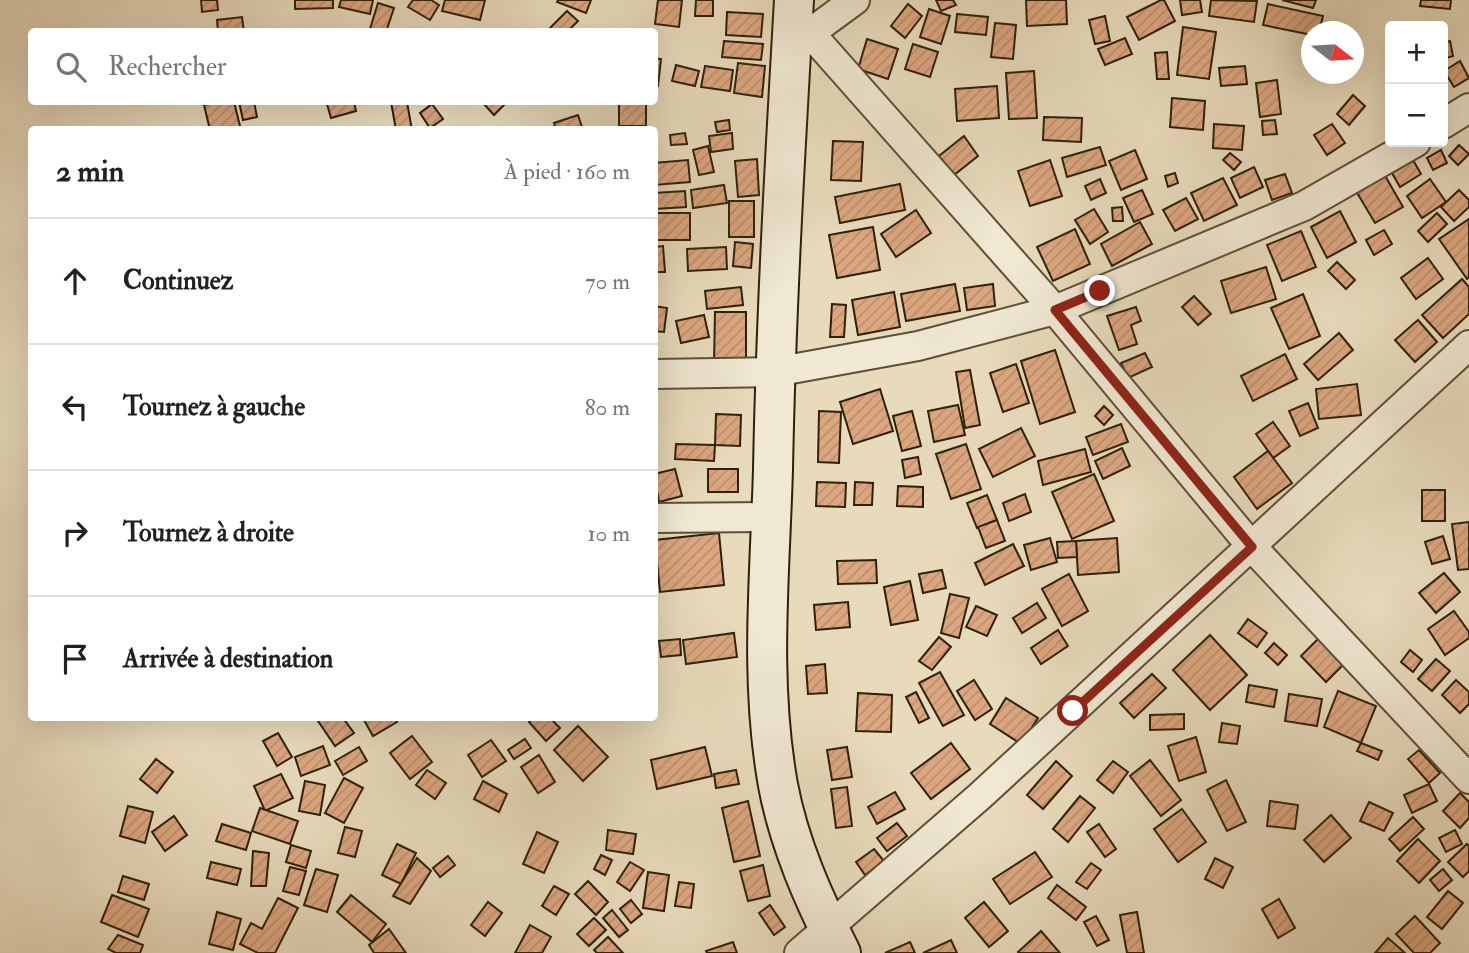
<!DOCTYPE html>
<html lang="fr">
<head>
<meta charset="utf-8">
<style>
  body { margin:0; font-family:"IM FELL Double Pica",serif; background:#f2f2f2; color:#202124 }
  .controls { position:absolute; right:21px; top:21px; display:grid; overflow:hidden; border-radius:7px; box-shadow:0 7px 28px #0002 }
  .controls button { width:63px; height:63px; display:grid; place-items:center; padding:0; border:0; border-bottom:2px solid #e0e0e0; background:#fff; color:#202124; font:35px sans-serif }
  .compass { position:absolute; left:1301px; top:21px; width:63px; height:63px; border-radius:50%; background:#fff; box-shadow:0 7px 28px #0002; rotate:107deg }
  .stop { position:absolute; width:21px; height:21px; margin:-16px; border:5px solid #8f2418; border-radius:50%; background:#fff }
  .stop.end { background:#8f2418; border-color:#fff; box-shadow:0 2px 7px #0008 }
  .list { margin:0; padding:0; list-style:none }
  h2 { display:flex; justify-content:space-between; align-items:center; height:91px; margin:0; padding:0 28px; font-size:30px }
  h2 small { font-size:23px; font-weight:400; color:#757577 }
  .list li { display:grid; grid-template-columns:46px 1fr auto; gap:21px; align-items:center; box-sizing:border-box; height:126px; padding:0 28px; border-top:2px solid #e0e0e0 }
  .list b { display:block; font-size:26px; white-space:nowrap }
  .list em { font-size:23px; font-style:normal; color:#757577 }
  .icon { flex:none; width:38px; height:38px; fill:none; stroke:currentColor; stroke-width:2; stroke-linecap:round; stroke-linejoin:round }
  .map { position:relative; flex:none; width:1469px; height:953px; overflow:hidden }
  .search { position:absolute; background:#fff; box-shadow:0 7px 28px #0002; left:28px; top:28px; width:630px; height:77px; display:flex; align-items:center; gap:18px; box-sizing:border-box; padding:0 24px; border-radius:7px; color:#757577; font-size:26px }
  .panel { position:absolute; background:#fff; box-shadow:0 7px 28px #0002; left:28px; top:126px; width:630px; height:595px; border-radius:7px }
  .map>svg:first-child { display:block }
  .building { fill:url(#building-hatch); stroke:#2f2009; stroke-width:2 }
  .lines { fill:none; stroke-linecap:round; stroke-linejoin:round }
  .street-casing { stroke:#5d4f36; stroke-width:32 }
  .secondary-casing { stroke:#2f2009; stroke-width:42 }
  .street { stroke:#f0e8d3; stroke-width:28 }
  .secondary { stroke:#f0e8d3; stroke-width:38 }
  .route { stroke:#8f2418; stroke-width:9 }
</style>
</head>
<body>
<div class="map">
<svg width="1469" height="953" viewBox="0 0 1469 953">
  <defs>
    <pattern id="building-hatch" width="6" height="6" patternUnits="userSpaceOnUse" patternTransform="scale(1.75)"><rect width="6" height="6" fill="#dca780"/><path d="M-1 1l2-2M0 6l6-6M5 7l2-2" fill="none" stroke="#bd8f6d"/></pattern>
  </defs>
  <rect width="100%" height="100%" fill="#e8dbbc"/>
  <filter id="stains"><feTurbulence type="fractalNoise" baseFrequency=".00286" numOctaves="4"/><feColorMatrix values="0 0 0 0 .2 0 0 0 0 .09 0 0 0 0 .02 0 0 0 .5 -.17"/></filter>
  <radialGradient id="worn" r=".72"><stop offset=".6" stop-color="#630" stop-opacity="0"/><stop offset="1" stop-color="#630" stop-opacity=".3"/></radialGradient>
  <g class="building">
    <path d="M201,0H217L218,10L202,12Z"/>
    <path d="M295,0H333V8L295,9Z"/>
    <path d="M341,0H373L370,14L339,7Z"/>
    <path d="M413,0H431L439,5L430,20L408,7Z"/>
    <path d="M445,0H485L480,20L442,11Z"/>
    <path d="M558,0H591L586,13L557,2Z"/>
    <path d="M658,0H682L679,27L655,24Z"/>
    <path d="M696,0H713V16H695Z"/>
    <path d="M936,0H953L956,5L941,11Z"/>
    <path d="M1026,0H1066L1067,24L1027,26Z"/>
    <path d="M1161,0H1164L1175,21L1139,40L1127,17Z"/>
    <path d="M1180,0H1200L1202,12L1182,15Z"/>
    <path d="M1211,0L1257,1L1254,22L1209,16Z"/>
    <path d="M1282,0H1316L1313,8Z"/>
    <path d="M1421,0H1451L1450,9L1420,6Z"/>
    <path d="M378,3L394,8L386,32H369Z"/>
    <path d="M908,4L922,16L905,38L891,26Z"/>
    <path d="M1268,4L1323,16L1319,32H1312V35L1263,25Z"/>
    <path d="M929,9L950,16L941,44L920,37Z"/>
    <path d="M567,11L578,21L567,32H554L550,28Z"/>
    <path d="M727,12L763,14L761,37L726,35Z"/>
    <path d="M957,14L988,17L986,35L955,32Z"/>
    <path d="M1105,16L1110,41L1095,44L1089,20Z"/>
    <path d="M242,17L244,32H218L217,20Z"/>
    <path d="M995,23L1016,25L1013,59L991,57Z"/>
    <path d="M1183,27L1216,32L1209,79L1177,75Z"/>
    <path d="M1125,38L1132,54L1105,65L1098,49Z"/>
    <path d="M867,39L898,49L888,79L858,69Z"/>
    <path d="M724,41L763,44L761,60L722,57Z"/>
    <path d="M1450,41L1453,56L1443,59V42Z"/>
    <path d="M1354,42L1362,45L1356,69L1354,68Z"/>
    <path d="M913,44L938,52L930,77L905,69Z"/>
    <path d="M1167,52L1169,79H1157L1155,53Z"/>
    <path d="M654,58L661,59L658,86H654Z"/>
    <path d="M1460,61L1469,78L1454,87L1444,71Z"/>
    <path d="M738,63L765,66L762,97L734,93Z"/>
    <path d="M676,65L699,71L695,86L672,81Z"/>
    <path d="M705,66L733,70L730,91L701,87Z"/>
    <path d="M1245,66L1247,84L1221,86L1219,68Z"/>
    <path d="M1034,71L1037,118L1009,119L1006,73Z"/>
    <path d="M1277,80L1281,114L1260,117L1256,83Z"/>
    <path d="M997,86L999,118L957,121L955,89Z"/>
    <path d="M1353,95L1365,106L1349,125L1337,114Z"/>
    <path d="M1172,98L1205,101L1203,130L1170,127Z"/>
    <path d="M219,102H234L241,130H210L204,105Z"/>
    <path d="M239,102H254L257,117L243,120Z"/>
    <path d="M337,102H354L356,111L331,118L327,104Z"/>
    <path d="M391,102H407L412,130H396Z"/>
    <path d="M482,102H501L504,105L494,115Z"/>
    <rect x="619" y="102" width="27" height="24"/>
    <path d="M432,104L443,119L430,128L420,113Z"/>
    <path d="M578,115L583,130H556L554,123Z"/>
    <path d="M1044,117L1082,118L1081,142L1043,140Z"/>
    <path d="M729,120L730,130L717,132L715,122Z"/>
    <path d="M1275,120L1277,134L1263,135L1262,121Z"/>
    <path d="M1214,124L1244,126L1242,150L1213,148Z"/>
    <path d="M1332,124L1345,143L1327,155L1314,135Z"/>
    <path d="M685,133L687,144L671,145L670,135Z"/>
    <path d="M732,133L733,149L711,152L709,136Z"/>
    <path d="M964,136L978,156L954,175L939,156Z"/>
    <path d="M833,141L863,142L861,181L831,180Z"/>
    <path d="M1459,145L1469,154L1458,165L1449,156Z"/>
    <path d="M708,146L714,172L699,175L693,150Z"/>
    <path d="M1100,147L1106,165L1067,177L1062,158Z"/>
    <path d="M1135,150L1147,179L1121,190L1109,161Z"/>
    <path d="M1441,150L1447,163L1433,170L1427,158Z"/>
    <path d="M1230,153L1241,162L1234,170L1223,160Z"/>
    <path d="M757,159L759,195L738,197L735,161Z"/>
    <path d="M688,160L690,182L654,185V163Z"/>
    <path d="M1050,160L1062,196L1030,206L1018,171Z"/>
    <path d="M1413,160L1421,174L1400,187L1392,173Z"/>
    <path d="M1254,167L1263,187L1240,198L1231,178Z"/>
    <path d="M1175,173L1178,183L1168,187L1165,176Z"/>
    <path d="M1285,174L1292,193L1272,200L1265,180Z"/>
    <path d="M1384,174L1403,207L1375,223L1356,191Z"/>
    <path d="M1223,178L1237,205L1204,221L1191,193Z"/>
    <path d="M1100,179L1106,193L1091,200L1085,186Z"/>
    <path d="M1430,179L1446,202L1422,218L1407,196Z"/>
    <path d="M900,184L905,210L840,223L835,197Z"/>
    <path d="M724,185L727,203L693,208L691,190Z"/>
    <path d="M1142,190L1153,214L1134,222L1123,198Z"/>
    <path d="M1459,190L1469,200V207L1454,221L1441,207Z"/>
    <path d="M685,191L686,207L655,209L654,193Z"/>
    <path d="M1186,198L1198,219L1175,231L1163,210Z"/>
    <rect x="729" y="201" width="25" height="36"/>
    <path d="M1122,207L1123,221H1113L1112,208Z"/>
    <path d="M1094,209L1108,232L1090,244L1075,220Z"/>
    <path d="M916,210L931,233L896,257L881,234Z"/>
    <path d="M1340,211L1356,242L1327,258L1311,227Z"/>
    <rect x="656" y="213" width="34" height="27"/>
    <path d="M1437,213L1447,224L1428,242L1418,231Z"/>
    <path d="M1469,219V277L1467,279L1439,239Z"/>
    <path d="M1140,222L1152,244L1112,266L1101,244Z"/>
    <path d="M873,227L880,270L837,278L829,235Z"/>
    <path d="M1075,229L1090,264L1053,281L1037,247Z"/>
    <path d="M1384,230L1392,244L1374,255L1366,240Z"/>
    <path d="M1301,231L1316,267L1282,281L1267,245Z"/>
    <path d="M735,242L753,244L751,268L733,266Z"/>
    <path d="M663,246L665,272H654V247Z"/>
    <path d="M726,247L727,269L688,271L687,249Z"/>
    <path d="M1428,258L1443,279L1416,299L1401,278Z"/>
    <path d="M1337,262L1355,280L1346,289L1328,271Z"/>
    <path d="M1266,267L1276,299L1231,313L1221,281Z"/>
    <path d="M1462,279L1469,287V314L1443,338L1422,315Z"/>
    <path d="M955,284L960,311L906,321L901,294Z"/>
    <path d="M993,284L995,306L967,310L964,288Z"/>
    <path d="M741,287L743,305L707,309L705,291Z"/>
    <path d="M894,292L900,327L858,335L852,300Z"/>
    <path d="M1303,294L1320,336L1289,349L1271,308Z"/>
    <path d="M1194,296L1211,314L1198,325L1182,307Z"/>
    <path d="M832,304L846,305L844,337H830Z"/>
    <path d="M654,306L667,308L664,332L654,331Z"/>
    <path d="M1136,307L1141,321L1131,325L1137,344L1119,350L1107,316Z"/>
    <path d="M715,312H746V363H714Z"/>
    <path d="M704,315L709,337L681,343L676,321Z"/>
    <path d="M1418,320L1437,342L1415,362L1395,340Z"/>
    <path d="M1339,333L1353,350L1318,380L1304,364Z"/>
    <path d="M1055,350L1075,412L1040,424L1021,361Z"/>
    <path d="M1145,353L1152,367L1128,378L1121,363Z"/>
    <path d="M1285,354L1297,379L1253,401L1241,376Z"/>
    <path d="M1016,364L1029,403L1003,412L990,373Z"/>
    <path d="M970,370L980,425L965,428L956,372Z"/>
    <path d="M1357,384L1361,415L1319,419L1316,389Z"/>
    <path d="M880,389L893,431L853,444L840,402Z"/>
    <path d="M1308,403L1318,428L1300,436L1289,411Z"/>
    <path d="M958,405L965,435L934,442L928,411Z"/>
    <path d="M1104,406L1113,415L1104,425L1095,416Z"/>
    <path d="M819,411L841,412L839,463L818,462Z"/>
    <path d="M912,411L921,446L902,451L893,416Z"/>
    <path d="M716,414L741,415L740,446L715,445Z"/>
    <path d="M1273,422L1290,446L1273,458L1256,434Z"/>
    <path d="M1121,424L1128,442L1093,455L1086,437Z"/>
    <path d="M1021,428L1035,456L993,477L979,449Z"/>
    <path d="M676,444L715,445L714,461L675,459Z"/>
    <path d="M966,444L981,489L951,499L936,454Z"/>
    <path d="M1122,448L1130,466L1103,479L1095,461Z"/>
    <path d="M1085,449L1091,472L1043,485L1038,461Z"/>
    <path d="M1268,451L1292,483L1257,509L1234,477Z"/>
    <path d="M918,457L921,474L905,478L902,460Z"/>
    <path d="M675,469L682,496L659,502L654,474Z"/>
    <rect x="708" y="469" width="30" height="23"/>
    <path d="M1094,474L1114,521L1072,539L1052,492Z"/>
    <path d="M817,482L846,483L845,507L816,506Z"/>
    <path d="M855,482L873,483L872,505H854Z"/>
    <path d="M898,486L923,487V507L897,506Z"/>
    <rect x="1422" y="490" width="23" height="31"/>
    <path d="M1025,494L1031,512L1009,521L1003,503Z"/>
    <path d="M987,495L997,520L977,528L967,503Z"/>
    <path d="M997,520L1005,541L986,548L978,527Z"/>
    <path d="M1469,522V569L1458,570L1452,524Z"/>
    <path d="M719,533L724,585L660,592L655,540Z"/>
    <path d="M1443,536L1450,559L1432,564L1425,542Z"/>
    <path d="M1050,538L1057,562L1031,570L1024,545Z"/>
    <path d="M1117,538L1119,572L1078,575L1076,541Z"/>
    <path d="M1076,541L1077,557L1058,558L1057,542Z"/>
    <path d="M1013,544L1024,566L985,585L975,563Z"/>
    <path d="M876,560L877,583L838,584L837,561Z"/>
    <path d="M942,570L946,588L923,593L919,574Z"/>
    <path d="M1444,573L1460,592L1436,613L1419,593Z"/>
    <path d="M1069,574L1088,611L1062,626L1042,589Z"/>
    <path d="M910,581L918,620L891,625L884,587Z"/>
    <path d="M950,594L969,598L959,638L941,633Z"/>
    <path d="M848,602L850,627L816,630L814,605Z"/>
    <path d="M1037,603L1046,618L1022,633L1013,618Z"/>
    <path d="M976,606L997,615L987,636L966,627Z"/>
    <path d="M1454,611L1469,632V638L1445,655L1428,629Z"/>
    <path d="M1248,619L1267,633L1257,647L1238,633Z"/>
    <path d="M1058,630L1068,646L1041,664L1031,648Z"/>
    <path d="M734,633L737,657L686,664L683,640Z"/>
    <path d="M1210,635L1247,675L1210,710L1173,670Z"/>
    <path d="M939,637L951,647L932,670L919,661Z"/>
    <path d="M1319,638L1344,664L1326,682L1301,656Z"/>
    <path d="M680,639L681,655L661,657L659,641Z"/>
    <path d="M1274,643L1287,655L1278,665L1265,653Z"/>
    <path d="M1410,650L1422,660L1413,672L1401,662Z"/>
    <path d="M1436,659L1450,671L1432,691L1418,679Z"/>
    <path d="M825,664L827,693L808,694L806,666Z"/>
    <path d="M940,672L964,715L943,726L919,683Z"/>
    <path d="M1152,674L1166,688L1134,718L1120,703Z"/>
    <path d="M974,680L992,709L975,720L957,691Z"/>
    <path d="M1456,680L1469,692V704L1460,713L1442,695Z"/>
    <path d="M1249,685L1277,690L1274,707L1246,702Z"/>
    <path d="M1338,691L1376,706L1361,743L1324,727Z"/>
    <path d="M916,692L929,718L919,723L906,697Z"/>
    <path d="M858,693L892,695L891,732L856,731Z"/>
    <path d="M1289,694L1322,699L1317,726L1285,721Z"/>
    <path d="M1006,698L1038,718L1021,744L990,724Z"/>
    <path d="M1184,714V729L1150,730V715Z"/>
    <path d="M316,718H343L354,733L335,746Z"/>
    <path d="M369,718H394L397,722L373,736L364,720Z"/>
    <path d="M533,718H550L560,728L546,741L529,722Z"/>
    <path d="M1222,723L1240,726L1237,744L1219,742Z"/>
    <path d="M578,726L608,757L583,781L554,750Z"/>
    <path d="M278,733L292,757L277,766L263,741Z"/>
    <path d="M412,736L432,762L410,779L390,753Z"/>
    <path d="M1196,737L1206,772L1179,781L1168,746Z"/>
    <path d="M525,739L531,748L514,759L508,750Z"/>
    <path d="M491,740L506,761L482,777L468,755Z"/>
    <path d="M951,743L970,769L931,799L911,773Z"/>
    <path d="M1361,743L1382,751L1378,760L1357,751Z"/>
    <path d="M323,746L330,765L301,776L295,757Z"/>
    <path d="M359,747L367,761L343,775L335,761Z"/>
    <path d="M705,747L712,776L657,789L651,760Z"/>
    <path d="M847,747L852,777L832,780L827,750Z"/>
    <path d="M1419,750L1440,773L1429,783L1408,759Z"/>
    <path d="M539,755L555,782L538,793L521,767Z"/>
    <path d="M156,759L173,772L157,793L140,779Z"/>
    <path d="M1150,760L1181,800L1161,816L1130,776Z"/>
    <path d="M1056,761L1072,776L1043,809L1027,795Z"/>
    <path d="M1113,761L1128,772L1113,793L1097,780Z"/>
    <path d="M427,770L446,783L435,799L416,785Z"/>
    <path d="M736,770L739,784L716,788L714,774Z"/>
    <path d="M281,774L293,798L265,811L254,786Z"/>
    <path d="M344,778L363,788L344,823L325,813Z"/>
    <path d="M1226,780L1246,822L1227,831L1207,790Z"/>
    <path d="M305,781L325,785L320,815L299,811Z"/>
    <path d="M483,781L507,794L499,812L474,799Z"/>
    <path d="M1429,784L1437,801L1412,813L1404,795Z"/>
    <path d="M847,787L852,826L836,828L831,789Z"/>
    <path d="M895,792L905,809L877,824L868,807Z"/>
    <path d="M1460,793L1469,802V818L1460,828L1443,811Z"/>
    <path d="M1080,796L1095,808L1068,842L1053,829Z"/>
    <path d="M748,801L760,856L734,862L722,808Z"/>
    <path d="M1270,801L1298,805L1295,829L1267,826Z"/>
    <path d="M1369,802L1393,813L1384,831L1360,821Z"/>
    <path d="M128,806L153,812L145,843L120,836Z"/>
    <path d="M260,808L298,821L290,844L252,831Z"/>
    <path d="M1182,809L1206,842L1178,862L1154,829Z"/>
    <path d="M1331,815L1351,838L1324,862L1304,840Z"/>
    <path d="M174,816L187,835L165,851L152,832Z"/>
    <path d="M1413,817L1424,829L1400,851L1389,839Z"/>
    <path d="M897,823L907,836L887,851L877,838Z"/>
    <path d="M222,824L251,833L246,850L216,841Z"/>
    <path d="M1099,824L1116,849L1105,857L1087,832Z"/>
    <path d="M345,827L362,831L355,857L338,853Z"/>
    <path d="M608,830L636,834L633,854L606,850Z"/>
    <path d="M1455,830L1462,844L1446,852L1439,838Z"/>
    <path d="M537,832L558,842L544,873L523,864Z"/>
    <path d="M1418,839L1440,861L1419,883L1397,861Z"/>
    <path d="M397,844L416,853L401,884L382,875Z"/>
    <path d="M1467,844L1469,846V871L1463,877L1448,862Z"/>
    <path d="M291,845L311,851L306,868L286,862Z"/>
    <path d="M874,849L884,861L865,875L856,862Z"/>
    <path d="M253,851L269,853L266,886H251Z"/>
    <path d="M1035,852L1052,877L1010,904L993,879Z"/>
    <path d="M601,855L612,860L605,875L594,869Z"/>
    <path d="M448,856L455,865L440,877L433,868Z"/>
    <path d="M417,858L431,871L410,904L393,896Z"/>
    <path d="M1215,858L1233,867L1223,888L1205,879Z"/>
    <path d="M211,862L241,869L237,885L207,878Z"/>
    <path d="M630,862L644,870L630,891L617,882Z"/>
    <path d="M1091,863L1101,870L1087,889L1076,882Z"/>
    <path d="M763,865L770,896L748,901L740,871Z"/>
    <path d="M290,867L306,871L299,895L283,891Z"/>
    <path d="M316,869L338,875L327,912L304,905Z"/>
    <path d="M1443,869L1452,880L1439,891L1430,880Z"/>
    <path d="M648,872L669,875L664,911L643,908Z"/>
    <path d="M123,876L149,884L144,900L118,892Z"/>
    <path d="M588,881L608,902L596,915L575,894Z"/>
    <path d="M679,882L694,884L691,908L675,906Z"/>
    <path d="M1057,885L1086,907L1076,920L1048,898Z"/>
    <path d="M554,886L569,894L556,915L542,906Z"/>
    <path d="M1448,891L1463,903L1442,929L1427,917Z"/>
    <path d="M112,895L149,909L138,937L101,922Z"/>
    <path d="M351,895L386,924L372,942L337,912Z"/>
    <path d="M278,898L298,908L275,953H258L240,944L251,923L262,929Z"/>
    <path d="M1279,899L1295,928L1278,938L1262,909Z"/>
    <path d="M631,900L642,914L631,923L620,909Z"/>
    <path d="M488,902L502,913L485,936L471,925Z"/>
    <path d="M984,902L1008,931L989,947L965,918Z"/>
    <path d="M770,905L785,927L774,935L759,913Z"/>
    <path d="M612,910L628,930L619,937L603,918Z"/>
    <path d="M217,912L241,919L233,950L209,944Z"/>
    <path d="M1137,912L1144,953H1127L1120,915Z"/>
    <path d="M1096,916L1109,940L1097,946L1084,922Z"/>
    <path d="M1415,916L1440,943L1430,953H1414L1396,934Z"/>
    <path d="M594,918L606,930L589,946L577,934Z"/>
    <path d="M530,925L551,937L542,953H515Z"/>
    <path d="M389,929L406,953H374L369,945Z"/>
    <path d="M1041,931L1060,953H1019L1018,952Z"/>
    <path d="M118,935L143,945L140,953H116L108,949Z"/>
    <path d="M608,937L623,953H597L594,950Z"/>
    <path d="M1388,938L1405,953H1375Z"/>
    <path d="M951,940L957,953H923Z"/>
    <path d="M733,942L737,953H707L706,951Z"/>
    <path d="M910,942L915,953H885Z"/>
  </g>
  <g class="lines">
    <g class="street-casing">
      <g id="street">
        <path d="M810,33L1055,310L1252,547L1469,779"/>
        <path d="M795,44L855,0"/>
        <path d="M1443,124L1469,108"/>
        <path d="M654,374L775,372L918,346L1055,310L1304,206L1416,142"/>
        <path d="M654,518L770,517"/>
        <path d="M799,953L980,796L1469,345"/>
      </g>
    </g>
    <g class="secondary-casing">
      <path id="secondary" d="M794,0C785,156 776,313 773,469C770,576 759,679 778,785C789,844 814,900 841,953"/>
    </g>
    <use href="#street" class="street"/>
    <use href="#secondary" class="secondary"/>
  </g>
  <g class="lines">
    <path class="route" d="M1073,711L1252,547L1055,310L1100,291"/>
  </g>
  <rect width="100%" height="100%" filter="url(#stains)"/>
  <rect width="100%" height="100%" fill="url(#worn)"/>
</svg>
<div class="controls">
<button>+</button>
<button>−</button>
</div>
<svg class="compass" viewBox="-18 -18 36 36"><path d="M0-13l5 13h-10z" fill="#e53935"/><path d="M0 13l5-13h-10z" fill="#757577"/></svg>
<div class="stop" style="left:1073px;top:711px"></div>
<div class="stop end" style="left:1100px;top:291px"></div>
<div class="search"><svg class="icon" aria-label="search" viewBox="0 0 24 24"><circle cx="10" cy="10" r="6"/><path d="M15 15l6 6"/></svg>Rechercher</div>
<section class="panel">
<h2>2 min<small>À pied · 160 m</small></h2>
<ul class="list">
<li><svg class="icon" aria-label="ahead" viewBox="0 0 24 24"><path d="M12 20V5M6 11l6-6 6 6"/></svg><div><b>Continuez</b></div><em>70 m</em></li>
<li><svg class="icon" aria-label="left" viewBox="0 0 24 24"><path d="M17 20v-9H6M10 6l-5 5 5 5"/></svg><div><b>Tournez à gauche</b></div><em>80 m</em></li>
<li><svg class="icon" aria-label="right" viewBox="0 0 24 24"><path d="M7 20v-9h11M14 6l5 5-5 5"/></svg><div><b>Tournez à droite</b></div><em>10 m</em></li>
<li><svg class="icon" aria-label="arrive" viewBox="0 0 24 24"><path d="M6 21V4h12l-3 4 3 4H6"/></svg><div><b>Arrivée à destination</b></div></li>
</ul>
</section>
</div>
</body>
</html>
